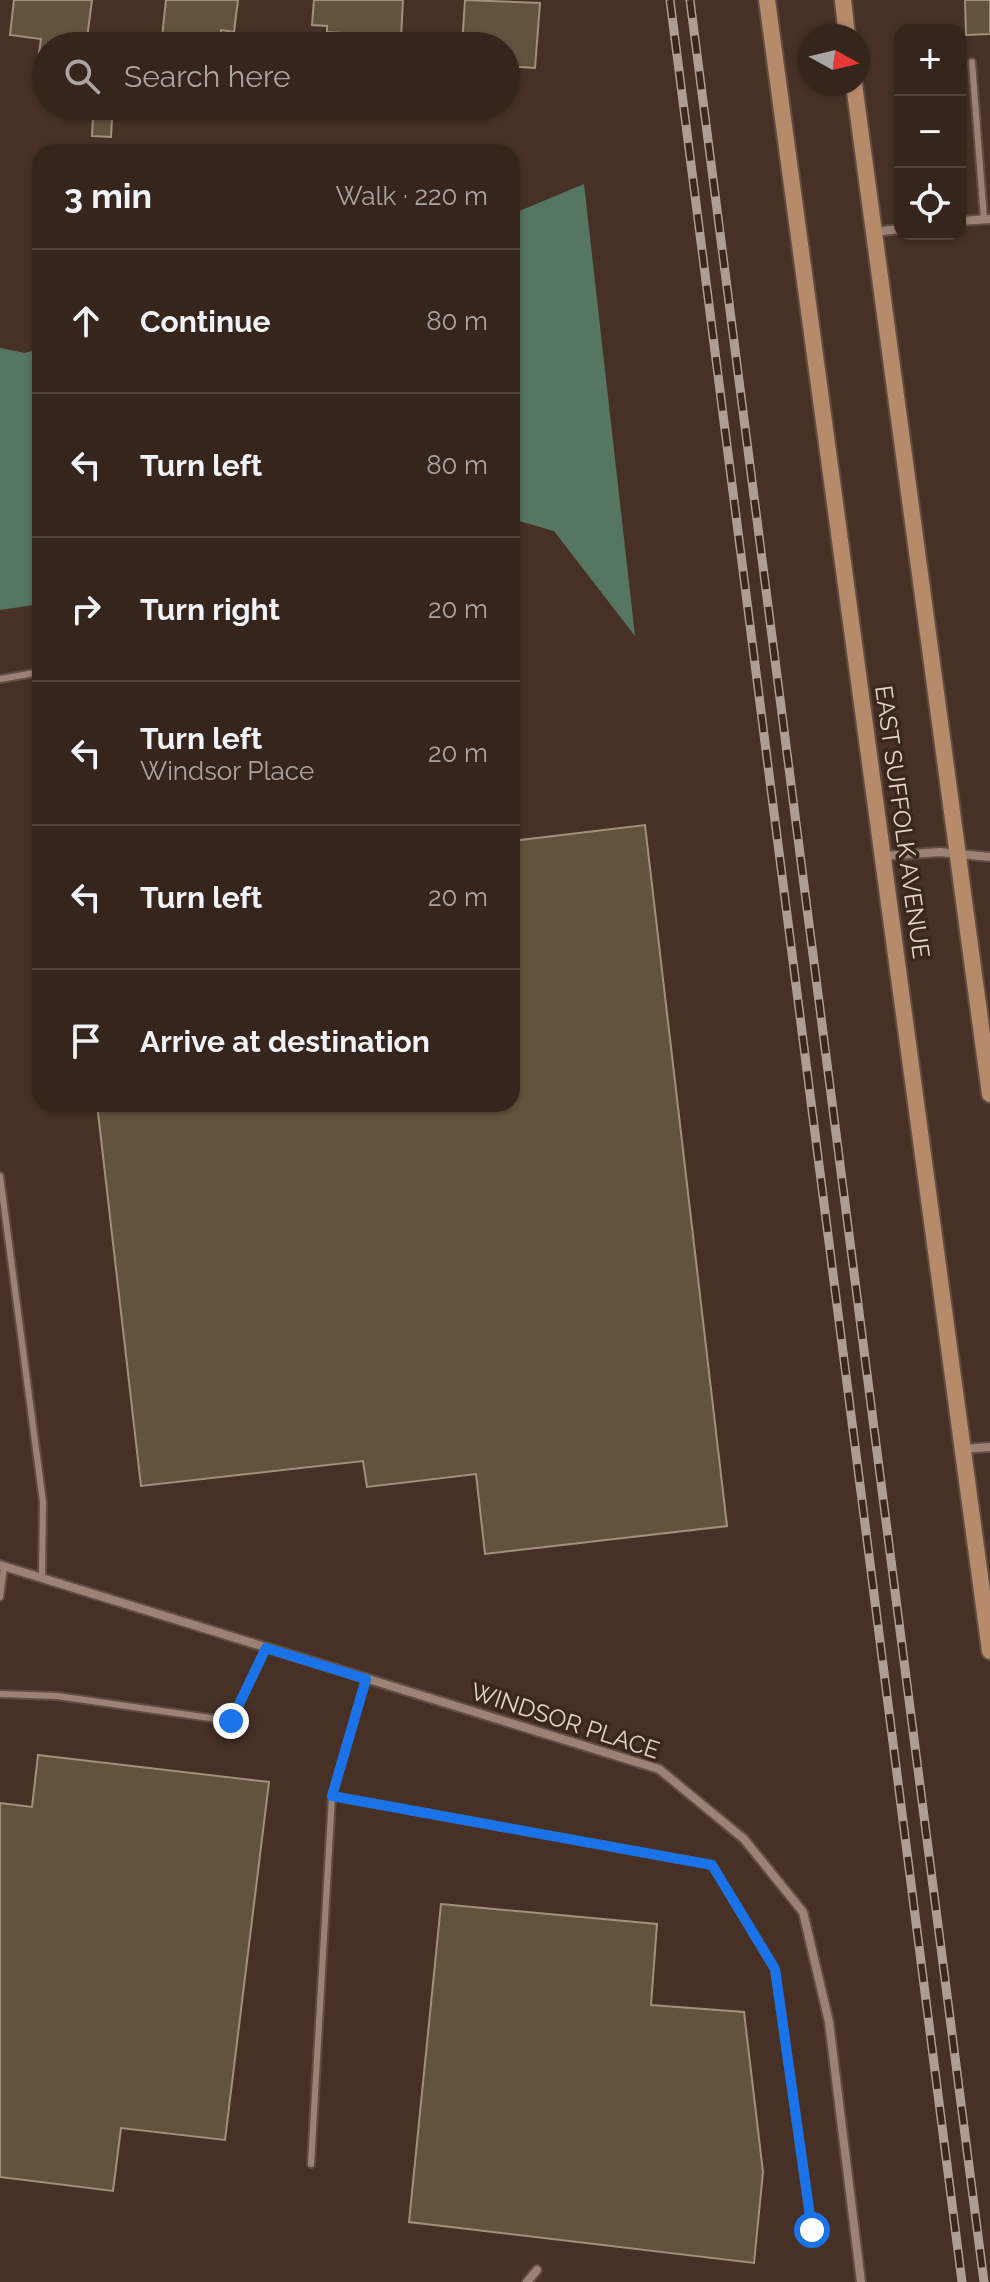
<!DOCTYPE html>
<html lang="en">
<head>
<meta charset="utf-8">
<style>
  body { margin:0; font-family:Raleway,sans-serif; background:#403129; color:#f1f3f6 }
  .controls { position:absolute; right:24px; top:24px; display:grid; overflow:hidden; border-radius:16px; box-shadow:0 2px 6px #0004 }
  .controls button { width:72px; height:72px; display:grid; place-items:center; padding:0; border:0; border-bottom:2px solid #4f423b; background:#35251c; color:#f1f3f6; font:40px sans-serif }
  .compass { position:absolute; left:798px; top:24px; width:72px; height:72px; border-radius:50%; background:#35251c; box-shadow:0 2px 6px #0004; rotate:98deg }
  .stop { position:absolute; width:24px; height:24px; margin:-18px; border:6px solid #1a73e8; border-radius:50%; background:#fff }
  .stop.end { background:#1a73e8; border-color:#fff; box-shadow:0 2px 8px #0008 }
  .list { margin:0; padding:0; list-style:none }
  h2 { display:flex; justify-content:space-between; align-items:center; height:104px; margin:0; padding:0 32px; font-size:34px }
  h2 small { font-size:26px; font-weight:400; color:#aaa5a3 }
  .list li { display:grid; grid-template-columns:52px 1fr auto; gap:24px; align-items:center; box-sizing:border-box; height:144px; padding:0 32px; border-top:2px solid #4f423b }
  .list b { display:block; font-size:30px; white-space:nowrap }
  .list p { margin:0; font-size:26px; white-space:nowrap; color:#aaa5a3 }
  .list em { font-size:26px; font-style:normal; color:#aaa5a3 }
  .icon { flex:none; width:44px; height:44px; fill:none; stroke:currentColor; stroke-width:2; stroke-linecap:round; stroke-linejoin:round }
  .map { position:relative; flex:none; width:990px; height:2282px; overflow:hidden }
  .search { position:absolute; background:#35251c; box-shadow:0 2px 6px #0004; left:32px; top:32px; width:488px; height:88px; display:flex; align-items:center; gap:20px; box-sizing:border-box; padding:0 28px; border-radius:44px; color:#aaa5a3; font-size:30px }
  .panel { position:absolute; background:#35251c; box-shadow:0 2px 6px #0004; left:32px; top:144px; width:488px; height:968px; border-radius:24px }
  .map>svg:first-child { display:block }
  .forest { fill:#567662 }
  .building { fill:#63523e; stroke:#a2907a; stroke-width:2 }
  .lines { fill:none; stroke-linecap:round; stroke-linejoin:round }
  .lane-casing { stroke:#604d43; stroke-width:10 }
  .street-casing { stroke:#604d43; stroke-width:12 }
  .secondary-casing { stroke:#604d43; stroke-width:20 }
  .lane { stroke:#9c8275; stroke-width:6 }
  .street { stroke:#9c8275; stroke-width:8 }
  .secondary { stroke:#b68b6b; stroke-width:16 }
  .rail-casing { stroke:#af9d95; stroke-width:9 }
  .rail { stroke:#3c271c; stroke-width:6; stroke-dasharray:18; stroke-linecap:butt }
  .route { stroke:#1a73e8; stroke-width:10 }
  .labels { text-anchor:middle; stroke-width:7; stroke-linejoin:round; paint-order:stroke }
  .street-label { font-size:24px; fill:#e3d4cd; stroke:#3c271c }
</style>
</head>
<body>
<div class="map">
<svg width="990" height="2282" viewBox="0 0 990 2282">
  <rect width="100%" height="100%" fill="#473126"/>
  <g class="forest">
    <path d="M584,184L635,636L554,531L512,519V214Z"/>
    <path d="M0,348L25,353L40,349V604L0,610Z"/>
  </g>
  <g class="building">
    <path d="M14,0H92L86,46H46V73L42,72L43,60H38L41,39L10,35Z"/>
    <path d="M166,0H238L234,32L221,30L219,46H161Z"/>
    <path d="M314,0H403L401,37L327,32V26L312,25Z"/>
    <path d="M465,0L540,3L535,68L506,66V46H462Z"/>
    <path d="M965,0H990V34L966,35Z"/>
    <path d="M93,117L112,119L111,137L92,136Z"/>
    <path d="M645,825L727,1526L485,1554L476,1474L367,1487L363,1461L141,1486L97,1104H512V841Z"/>
    <path d="M38,1755L269,1782L225,2140L121,2128L113,2191L0,2177V1803L32,1807Z"/>
    <path d="M441,1904L657,1924L651,2005L744,2012L763,2172L754,2263L409,2222Z"/>
  </g>
  <g class="lines">
    <g class="lane-casing">
      <g id="lane">
        <path d="M972,62L984,219"/>
        <path d="M0,679L40,672"/>
        <path d="M0,1176L43,1502L42,1578"/>
        <path d="M0,1597L4,1567"/>
        <path d="M0,1694L57,1696L231,1721L266,1648"/>
        <path d="M332,1796L712,1865L775,1969L812,2230"/>
        <path d="M311,2164L332,1796L366,1679"/>
      </g>
    </g>
    <g class="street-casing">
      <g id="street">
        <path d="M960,221L990,219"/>
        <path d="M874,232L900,229"/>
        <path d="M883,856L940,852L990,857"/>
        <path d="M963,1449L990,1447"/>
        <path d="M0,1565L659,1769L744,1839L803,1912L829,2022L861,2282"/>
        <path d="M527,2282L537,2270"/>
      </g>
    </g>
    <g class="secondary-casing">
      <g id="secondary">
        <path d="M767,0L990,1651"/>
        <path d="M843,0L847,36"/>
        <path d="M854,84L990,1094"/>
      </g>
    </g>
    <use href="#lane" class="lane"/>
    <use href="#street" class="street"/>
    <use href="#secondary" class="secondary"/>
    <g class="rail-casing">
      <g id="rail">
        <path d="M670,0L962,2282"/>
        <path d="M690,0L984,2282"/>
      </g>
    </g>
    <use href="#rail" class="rail"/>
  </g>
  <g class="lines">
    <path class="route" d="M231,1721L266,1648L366,1679L332,1796L712,1865L775,1969L812,2230"/>
  </g>
  <g class="labels">
    <g class="street-label">
      <text transform="translate(902 822) rotate(82)" y="8">EAST SUFFOLK AVENUE</text>
      <text transform="translate(565 1721) rotate(18)" y="8">WINDSOR PLACE</text>
    </g>
  </g>
</svg>
<div class="controls">
<button>+</button>
<button>−</button>
<button><svg class="icon" aria-label="locate" viewBox="0 0 24 24"><circle cx="12" cy="12" r="6"/><path d="M12 2v4M12 18v4M2 12h4M18 12h4"/></svg></button>
</div>
<svg class="compass" viewBox="-18 -18 36 36"><path d="M0-13l5 13h-10z" fill="#e53935"/><path d="M0 13l5-13h-10z" fill="#aaa5a3"/></svg>
<div class="stop" style="left:812px;top:2230px"></div>
<div class="stop end" style="left:231px;top:1721px"></div>
<div class="search"><svg class="icon" aria-label="search" viewBox="0 0 24 24"><circle cx="10" cy="10" r="6"/><path d="M15 15l6 6"/></svg>Search here</div>
<section class="panel">
<h2>3 min<small>Walk · 220 m</small></h2>
<ul class="list">
<li><svg class="icon" aria-label="ahead" viewBox="0 0 24 24"><path d="M12 20V5M6 11l6-6 6 6"/></svg><div><b>Continue</b></div><em>80 m</em></li>
<li><svg class="icon" aria-label="left" viewBox="0 0 24 24"><path d="M17 20v-9H6M10 6l-5 5 5 5"/></svg><div><b>Turn left</b></div><em>80 m</em></li>
<li><svg class="icon" aria-label="right" viewBox="0 0 24 24"><path d="M7 20v-9h11M14 6l5 5-5 5"/></svg><div><b>Turn right</b></div><em>20 m</em></li>
<li><svg class="icon" aria-label="left" viewBox="0 0 24 24"><path d="M17 20v-9H6M10 6l-5 5 5 5"/></svg><div><b>Turn left</b><p>Windsor Place</p></div><em>20 m</em></li>
<li><svg class="icon" aria-label="left" viewBox="0 0 24 24"><path d="M17 20v-9H6M10 6l-5 5 5 5"/></svg><div><b>Turn left</b></div><em>20 m</em></li>
<li><svg class="icon" aria-label="arrive" viewBox="0 0 24 24"><path d="M6 21V4h12l-3 4 3 4H6"/></svg><div><b>Arrive at destination</b></div></li>
</ul>
</section>
</div>
</body>
</html>
